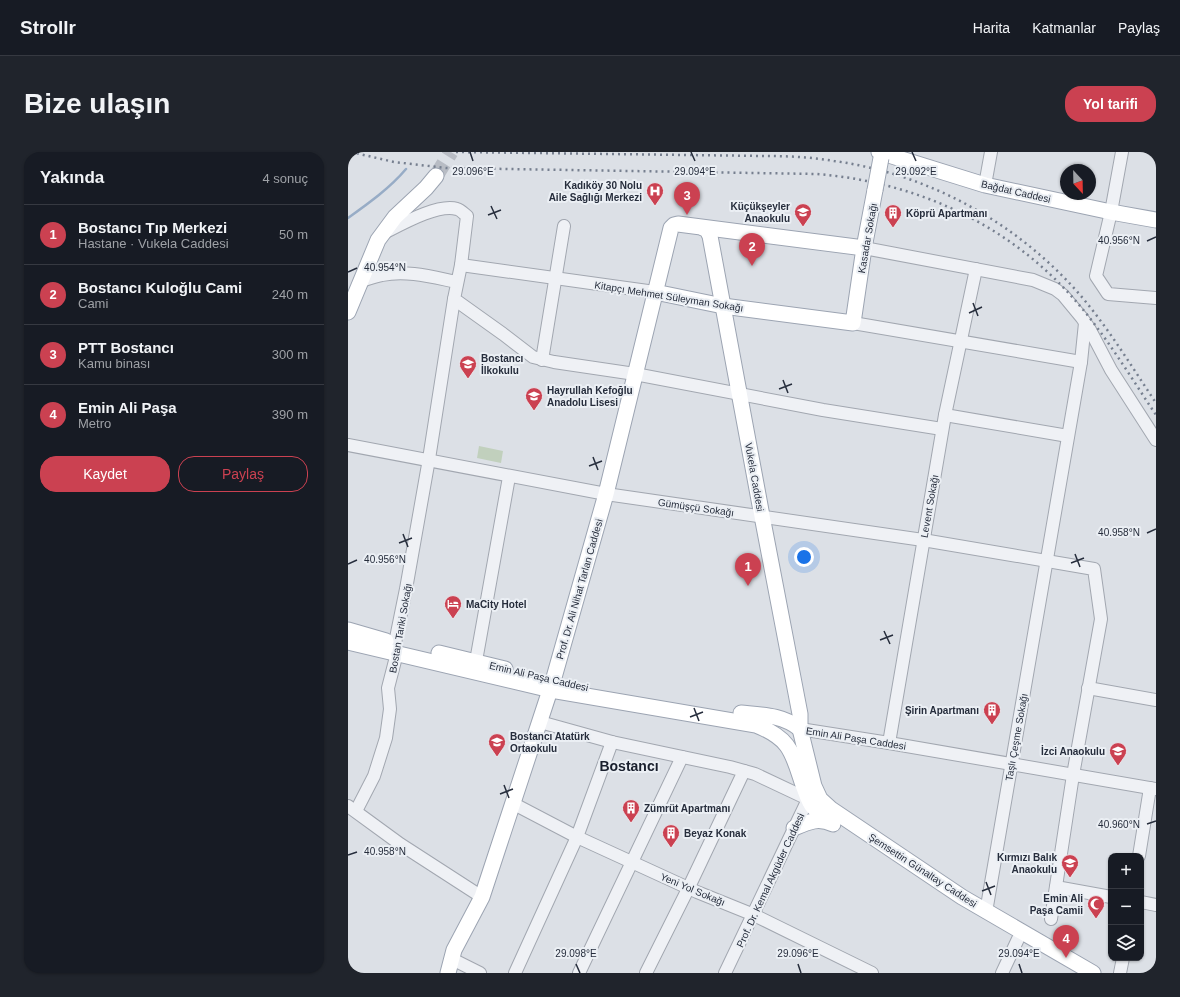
<!DOCTYPE html>
<html lang="tr">
<head>
<meta charset="utf-8">
<style>
  body { margin:0; font-family:Helvetica,sans-serif; background:#20242c; color:#f1f3f6 }
  .controls { position:absolute; right:12px; bottom:12px; display:grid; overflow:hidden; border-radius:8px; box-shadow:0 1px 3px #0004 }
  .controls button { width:36px; height:36px; display:grid; place-items:center; padding:0; border:0; border-bottom:1px solid #363941; background:#171b24; color:#f1f3f6; font:20px sans-serif }
  .compass { position:absolute; left:712px; top:12px; width:36px; height:36px; border-radius:50%; background:#171b24; box-shadow:0 1px 3px #0004; rotate:158deg }
  .you { position:absolute; left:456px; top:405px; width:14px; height:14px; margin:-10px; border:3px solid #fff; border-radius:50%; background:#1a73e8; box-shadow:0 0 0 6px #1a73e833 }
  .badge { display:grid; place-items:center; width:26px; height:26px; border-radius:50%; background:#cb4151; color:#fff; font-size:13px; font-weight:700 }
  .pin { position:absolute; translate:-50% -33px; filter:drop-shadow(0 1px 2px #0008) }
  .pin::after { content:''; position:absolute; top:21px; width:14px; height:12px; background:inherit; clip-path:polygon(0 0,100% 0,50% 100%) }
  .list { margin:0; padding:0; list-style:none }
  h2 { display:flex; justify-content:space-between; align-items:center; height:52px; margin:0; padding:0 16px; font-size:17px }
  h2 small { font-size:13px; font-weight:400; color:#9ea1a6 }
  .list li { display:grid; grid-template-columns:26px 1fr auto; gap:12px; align-items:center; box-sizing:border-box; height:60px; padding:0 16px; border-top:1px solid #363941 }
  .list b { display:block; font-size:15px; white-space:nowrap }
  .list p { margin:0; font-size:13px; white-space:nowrap; color:#9ea1a6 }
  .list em { font-size:13px; font-style:normal; color:#9ea1a6 }
  .actions { display:flex; gap:8px; padding:12px 16px }
  .actions a { flex:1; padding:9px 0; border:1px solid #cb4151; border-radius:16px; text-align:center; font-size:14px; color:#cb4151 }
  .actions .main { background:#cb4151; color:#fff }
  .icon { flex:none; width:22px; height:22px; fill:none; stroke:currentColor; stroke-width:2; stroke-linecap:round; stroke-linejoin:round }
  .map { position:relative; flex:none; width:808px; height:821px; overflow:hidden; border-radius:16px }
  header { display:flex; align-items:center; gap:24px; box-sizing:border-box; height:56px; padding:0 20px; background:#171b24; border-bottom:1px solid #363941 }
  header strong { font-size:19px }
  nav { display:flex; gap:22px; margin-inline-start:auto; font-size:14px }
  .intro { display:flex; align-items:center; justify-content:space-between; box-sizing:border-box; height:96px; padding:0 24px }
  h1 { margin:0; font-size:28px }
  .button { padding:10px 18px; border-radius:16px; background:#cb4151; color:#fff; font-size:14px; font-weight:700 }
  main { display:flex; gap:24px; padding:0 24px }
  aside { flex:1; background:#171b24; border-radius:16px; box-shadow:0 1px 3px #0004 }
  .map>svg:first-child { display:block }
  .green { fill:#c1d0bd }
  .lines { fill:none; stroke-linecap:round; stroke-linejoin:round }
  .stream { stroke:#97acc6; stroke-width:2.5 }
  .major-tunnel { stroke:#b8bcc4; stroke-width:15; stroke-dasharray:15 8; stroke-linecap:butt }
  .minor-casing { stroke:#a2a7b0; stroke-width:14 }
  .major-casing { stroke:#9ca4b2; stroke-width:17 }
  .minor { stroke:#eff1f5; stroke-width:12 }
  .major { stroke:#fff; stroke-width:15 }
  .rail { stroke:#767f8f; stroke-width:2.5; stroke-dasharray:2 4; stroke-linecap:butt }
  .major-bridge-casing { stroke:#9ca4b2; stroke-width:17; stroke-linecap:butt }
  .major-bridge { stroke:#fff; stroke-width:15 }
  .ticks { fill:none; stroke:#262d3c; stroke-width:1.5 }
  .labels { text-anchor:middle; stroke-width:4; stroke-linejoin:round; paint-order:stroke }
  .poi-label { font-size:10px; font-weight:bold; fill:#262d3c; stroke:#ebeff4; text-anchor:start }
  .street-label { font-size:10px; fill:#262d3c; stroke:#ebeff4 }
  .district-label { font-size:14px; font-weight:bold; fill:#191f2d; stroke:#ebeff4 }
  .ticks-label { font-size:10px; text-anchor:middle; fill:#262d3c; stroke:#ebeff4; stroke-width:4; stroke-linejoin:round; paint-order:stroke }
</style>
</head>
<body>
<header>
<strong>Strollr</strong>
<nav><a>Harita</a><a>Katmanlar</a><a>Paylaş</a></nav>
</header>
<div class="intro"><h1>Bize ulaşın</h1><a class="button">Yol tarifi</a></div>
<main>
<aside>
<h2>Yakında<small>4 sonuç</small></h2>
<ul class="list">
<li><span class="badge">1</span><div><b>Bostancı Tıp Merkezi</b><p>Hastane · Vukela Caddesi</p></div><em>50 m</em></li>
<li><span class="badge">2</span><div><b>Bostancı Kuloğlu Cami</b><p>Cami</p></div><em>240 m</em></li>
<li><span class="badge">3</span><div><b>PTT Bostancı</b><p>Kamu binası</p></div><em>300 m</em></li>
<li><span class="badge">4</span><div><b>Emin Ali Paşa</b><p>Metro</p></div><em>390 m</em></li>
</ul>
<div class="actions"><a class="main">Kaydet</a><a>Paylaş</a></div>
</aside>
<div class="map">
<svg width="808" height="821" viewBox="0 0 808 821">
  <rect width="100%" height="100%" fill="#dce0e6"/>
  <path class="green" d="M131,294L155,299L153,311L129,306Z"/>
  <g class="lines">
    <path class="stream" d="M0,66C21,51 42,36 58,17"/>
    <path class="major-tunnel" d="M88,24L103,0"/>
    <g class="minor-casing">
      <g id="minor">
        <path d="M774,0L763,60L748,124L760,142L808,146"/>
        <path d="M637,33L643,0"/>
        <path d="M34,82C52,73 90,51 109,57C113,58 116,62 119,64L113,113L106,147L155,182L185,205L206,210L287,222L475,258L594,277"/>
        <path d="M516,96L685,128L707,137L715,143L734,166L741,176L763,218L808,288"/>
        <path d="M113,113L307,140"/>
        <path d="M13,129C20,127 27,124 34,123C59,118 84,125 109,130"/>
        <path d="M505,171L733,210"/>
        <path d="M194,208L216,74"/>
        <path d="M597,263L720,284"/>
        <path d="M0,293L258,342L575,388L746,417L753,467L725,623L703,767"/>
        <path d="M128,509L161,325"/>
        <path d="M740,536L808,548"/>
        <path d="M192,570L264,590L382,615L407,622L460,647"/>
        <path d="M452,577L541,591L808,637"/>
        <path d="M541,591L597,263L628,117"/>
        <path d="M166,652L229,685L349,740L406,763L524,821"/>
        <path d="M0,654L52,692L134,745"/>
        <path d="M8,659L26,624L38,586L42,557L40,536L49,501L47,491L58,437L81,307L106,147"/>
        <path d="M791,704L802,636"/>
        <path d="M708,735L763,745"/>
        <path d="M793,750L808,753"/>
        <path d="M638,760L733,210L737,171"/>
        <path d="M104,807L132,821"/>
        <path d="M167,821L229,685L264,590"/>
        <path d="M231,821L334,605"/>
        <path d="M298,821L340,737L396,619"/>
        <path d="M377,821L463,641"/>
        <path d="M654,821L670,787"/>
        <path d="M772,821L775,806"/>
      </g>
    </g>
    <g class="major-casing">
      <g id="major">
        <path d="M531,0L637,33L763,60L808,68"/>
        <path d="M355,76L359,78L362,84L414,364L452,562V577L466,634L472,647L483,657L614,745L745,821"/>
        <path d="M307,140L375,154L505,171L516,96L527,38"/>
        <path d="M0,160L30,88L47,65L78,36L88,24"/>
        <path d="M0,478L38,489"/>
        <path d="M0,490L203,538L408,573C443,587 444,600 455,633C458,640 460,649 465,655C470,661 478,665 485,670"/>
        <path d="M91,501L157,517"/>
        <path d="M393,561C414,563 435,563 452,577"/>
        <path d="M446,676C460,670 470,665 485,672"/>
        <path d="M100,821L106,798L134,745L205,529L258,342L323,76L326,73L330,72L516,96"/>
      </g>
    </g>
    <use href="#minor" class="minor"/>
    <use href="#major" class="major"/>
    <g class="rail">
      <path d="M3,0L46,10L98,16L469,22C568,30 660,72 726,147C757,182 782,224 808,263"/>
      <path d="M108,0L416,4C439,4 463,5 486,9C581,22 670,71 733,144C761,177 784,215 808,251"/>
    </g>
    <g class="major-bridge-casing">
      <path id="major-bridge" d="M527,38L533,6"/>
    </g>
    <use href="#major-bridge" class="major-bridge"/>
  </g>
  <path class="ticks" d="M122,0L125,9M343,0L347,9M564,0L568,9M143,54L149,67M140,63L153,58M799,89L808,85M0,120L9,116M625,151L630,164M621,161L634,155M435,228L440,241M431,237L444,232M245,305L250,318M241,314L254,309M799,381L808,377M55,382L60,395M51,391L64,386M727,402L732,415M723,411L736,406M0,412L9,408M536,479L542,492M532,488L545,483M346,556L351,569M342,565L355,560M156,633L161,646M152,642L165,637M799,672L808,669M0,703L9,700M638,730L643,743M634,739L647,734M228,812L232,821M450,812L453,821M671,812L674,821"/>
  <defs>
    <g id="hospital-pin" transform="scale(0.9)"><path d="M0 17L-7.5 6A9.5 9.5 0 1 1 7.5 6Z" fill="#cb4151" stroke="#ebeff4"/><path d="M-5-5h3v3.5h4V-5h3V5h-3V1.5h-4V5h-3Z" fill="#fff"/></g>
    <g id="school-pin" transform="scale(0.9)"><path d="M0 17L-7.5 6A9.5 9.5 0 1 1 7.5 6Z" fill="#cb4151" stroke="#ebeff4"/><path d="M0-5L7-2L0 1L-7-2ZM-4 1L0 2.5L4 1V4Q0 6-4 4Z" fill="#fff"/></g>
    <g id="building-pin" transform="scale(0.9)"><path d="M0 17L-7.5 6A9.5 9.5 0 1 1 7.5 6Z" fill="#cb4151" stroke="#ebeff4"/><path d="M-4-6H4V6H1V3H-1V6H-4ZM-2.5-4.3h1.7v1.8h-1.7ZM.8-4.3h1.7v1.8H.8ZM-2.5-1h1.7V.8h-1.7ZM.8-1h1.7V.8H.8Z" fill="#fff"/></g>
    <g id="hotel-pin" transform="scale(0.9)"><path d="M0 17L-7.5 6A9.5 9.5 0 1 1 7.5 6Z" fill="#cb4151" stroke="#ebeff4"/><path d="M-6-4.5h1.5V1H6V5H4.5V3h-9V5H-6ZM-4 0a1.8 1.8 0 1 1 3.6 0ZM.5 0V-2.5h3Q6-2.5 6 0Z" fill="#fff"/></g>
    <g id="mosque-pin" transform="scale(0.9)"><path d="M0 17L-7.5 6A9.5 9.5 0 1 1 7.5 6Z" fill="#cb4151" stroke="#ebeff4"/><path d="M3.5-4.9A6 6 0 1 0 3.5 4.9A5 5 0 1 1 3.5-4.9Z" fill="#fff"/></g>
  </defs>
  <g fill-rule="evenodd">
    <use href="#hospital-pin" x="307" y="39"/>
    <use href="#school-pin" x="455" y="60"/>
    <use href="#building-pin" x="545" y="61"/>
    <use href="#school-pin" x="120" y="212"/>
    <use href="#school-pin" x="186" y="244"/>
    <use href="#hotel-pin" x="105" y="452"/>
    <use href="#building-pin" x="644" y="558"/>
    <use href="#school-pin" x="149" y="590"/>
    <use href="#school-pin" x="770" y="599"/>
    <use href="#building-pin" x="283" y="656"/>
    <use href="#building-pin" x="323" y="681"/>
    <use href="#school-pin" x="722" y="711"/>
    <use href="#mosque-pin" x="748" y="752"/>
  </g>
  <g class="labels">
    <g class="poi-label">
      <text x="294" y="37" text-anchor="end">Kadıköy 30 Nolu<tspan x="294" dy="12">Aile Sağlığı Merkezi</tspan></text>
      <text x="442" y="58" text-anchor="end">Küçükşeyler<tspan x="442" dy="12">Anaokulu</tspan></text>
      <text x="558" y="65">Köprü Apartmanı</text>
      <text x="133" y="210">Bostancı<tspan x="133" dy="12">İlkokulu</tspan></text>
      <text x="199" y="242">Hayrullah Kefoğlu<tspan x="199" dy="12">Anadolu Lisesi</tspan></text>
      <text x="118" y="456">MaCity Hotel</text>
      <text x="631" y="562" text-anchor="end">Şirin Apartmanı</text>
      <text x="162" y="588">Bostancı Atatürk<tspan x="162" dy="12">Ortaokulu</tspan></text>
      <text x="757" y="603" text-anchor="end">İzci Anaokulu</text>
      <text x="296" y="660">Zümrüt Apartmanı</text>
      <text x="336" y="685">Beyaz Konak</text>
      <text x="709" y="709" text-anchor="end">Kırmızı Balık<tspan x="709" dy="12">Anaokulu</tspan></text>
      <text x="735" y="750" text-anchor="end">Emin Ali<tspan x="735" dy="12">Paşa Camii</tspan></text>
    </g>
    <g class="street-label">
      <text transform="translate(668 39) rotate(13)" y="4">Bağdat Caddesi</text>
      <text transform="translate(519 86) rotate(-80)" y="4">Kasadar Sokağı</text>
      <text transform="translate(321 144) rotate(9)" y="4">Kitapçı Mehmet Süleyman Sokağı</text>
      <text transform="translate(407 325) rotate(80)" y="4">Vukela Caddesi</text>
      <text transform="translate(581 354) rotate(-80)" y="4">Levent Sokağı</text>
      <text transform="translate(348 355) rotate(8)" y="4">Gümüşçü Sokağı</text>
      <text transform="translate(231 437) rotate(-74)" y="4">Prof. Dr. Ali Nihat Tarlan Caddesi</text>
      <text transform="translate(52 476) rotate(-80)" y="4">Bostan Tariki Sokağı</text>
      <text transform="translate(191 524) rotate(13)" y="4">Emin Ali Paşa Caddesi</text>
      <text transform="translate(668 585) rotate(-80)" y="4">Taşlı Çeşme Sokağı</text>
      <text transform="translate(508 586) rotate(9)" y="4">Emin Ali Paşa Caddesi</text>
      <text transform="translate(575 718) rotate(33)" y="4">Şemsettin Günaltay Caddesi</text>
      <text transform="translate(422 728) rotate(-65)" y="4">Prof. Dr. Kemal Akgüder Caddesi</text>
      <text transform="translate(345 737) rotate(23)" y="4">Yeni Yol Sokağı</text>
    </g>
    <g class="district-label">
      <text x="281" y="619">Bostancı</text>
    </g>
  </g>
  <g class="ticks-label">
    <text x="125" y="23">29.096°E</text>
    <text x="347" y="23">29.094°E</text>
    <text x="568" y="23">29.092°E</text>
    <text x="771" y="92">40.956°N</text>
    <text x="37" y="119">40.954°N</text>
    <text x="771" y="384">40.958°N</text>
    <text x="37" y="411">40.956°N</text>
    <text x="771" y="676">40.960°N</text>
    <text x="37" y="703">40.958°N</text>
    <text x="228" y="805">29.098°E</text>
    <text x="450" y="805">29.096°E</text>
    <text x="671" y="805">29.094°E</text>
  </g>
</svg>
<div class="controls">
<button>+</button>
<button>−</button>
<button><svg class="icon" aria-label="layers" viewBox="0 0 24 24"><path d="M12 4l9 5-9 5-9-5zM3 14l9 5 9-5"/></svg></button>
</div>
<svg class="compass" viewBox="-18 -18 36 36"><path d="M0-13l5 13h-10z" fill="#e53935"/><path d="M0 13l5-13h-10z" fill="#9ea1a6"/></svg>
<div class="you"></div>
<div class="pin badge" style="left:400px;top:434px">1</div>
<div class="pin badge" style="left:404px;top:114px">2</div>
<div class="pin badge" style="left:339px;top:63px">3</div>
<div class="pin badge" style="left:718px;top:806px">4</div>
</div>
</main>
</body>
</html>
